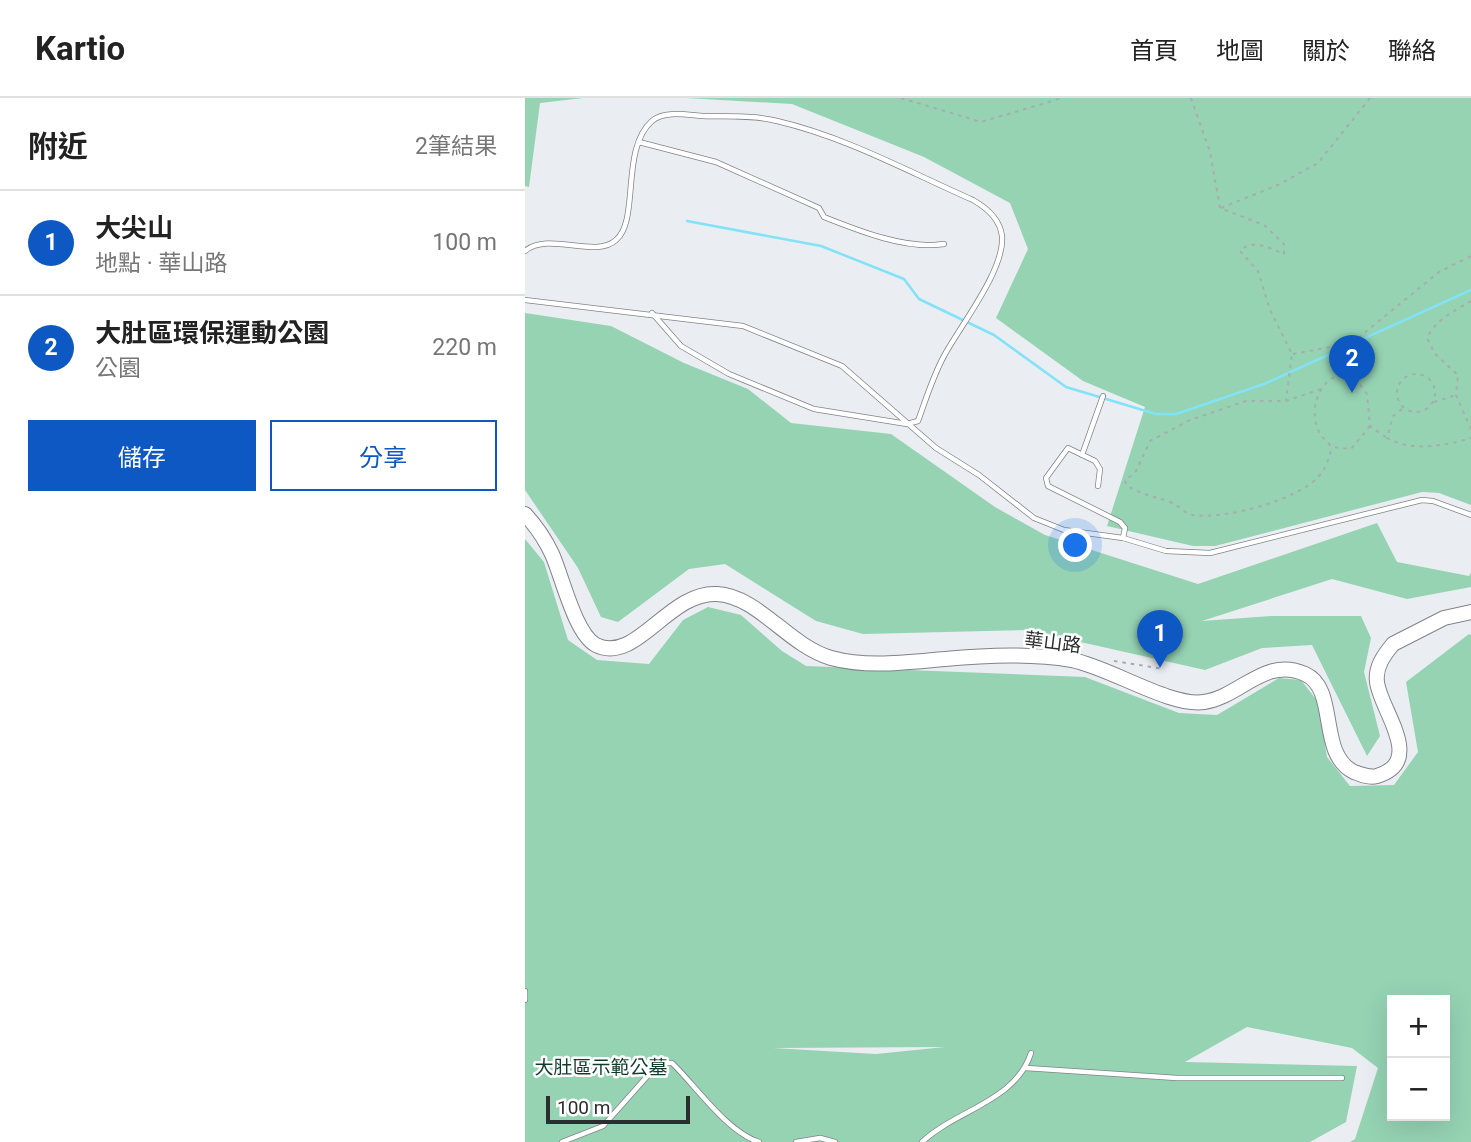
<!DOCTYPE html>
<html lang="zh-TW">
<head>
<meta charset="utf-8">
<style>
  body { margin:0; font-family:Roboto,"Noto Sans TC",sans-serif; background:#f6f6f6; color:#222 }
  .controls { position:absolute; right:21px; bottom:21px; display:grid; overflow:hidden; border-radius:0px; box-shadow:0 7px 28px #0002 }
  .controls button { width:63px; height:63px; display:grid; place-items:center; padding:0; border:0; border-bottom:2px solid #e0e0e0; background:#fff; color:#222; font:35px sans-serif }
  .scale { position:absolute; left:21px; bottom:18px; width:144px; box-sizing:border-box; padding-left:7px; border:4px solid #2c2d2f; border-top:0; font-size:19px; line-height:24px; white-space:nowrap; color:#2c2d2f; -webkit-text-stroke:5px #fff; paint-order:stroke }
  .you { position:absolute; left:551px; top:448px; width:24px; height:24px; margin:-18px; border:5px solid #fff; border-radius:50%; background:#1a73e8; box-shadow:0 0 0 10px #1a73e833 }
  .badge { display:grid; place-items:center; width:46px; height:46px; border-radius:50%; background:#0e58c3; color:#fff; font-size:23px; font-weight:700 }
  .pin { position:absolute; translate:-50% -58px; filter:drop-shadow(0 2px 4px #0008) }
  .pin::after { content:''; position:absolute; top:37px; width:24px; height:21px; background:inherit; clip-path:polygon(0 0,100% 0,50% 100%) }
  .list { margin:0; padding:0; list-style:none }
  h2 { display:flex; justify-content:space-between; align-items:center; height:91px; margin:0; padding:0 28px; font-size:30px }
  h2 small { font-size:23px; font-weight:400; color:#767676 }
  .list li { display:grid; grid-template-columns:46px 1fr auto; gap:21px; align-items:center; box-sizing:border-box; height:105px; padding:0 28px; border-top:2px solid #e0e0e0 }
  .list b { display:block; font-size:26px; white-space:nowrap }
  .list p { margin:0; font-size:23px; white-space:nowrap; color:#767676 }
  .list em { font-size:23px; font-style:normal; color:#767676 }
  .actions { display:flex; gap:14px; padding:21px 28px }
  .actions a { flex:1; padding:16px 0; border:2px solid #0e58c3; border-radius:0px; text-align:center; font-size:24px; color:#0e58c3 }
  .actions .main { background:#0e58c3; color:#fff }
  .map { position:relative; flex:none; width:946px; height:1044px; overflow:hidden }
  header { display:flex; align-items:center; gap:42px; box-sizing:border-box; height:98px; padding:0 35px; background:#fff; border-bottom:2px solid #e0e0e0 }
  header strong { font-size:33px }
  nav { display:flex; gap:38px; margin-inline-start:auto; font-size:24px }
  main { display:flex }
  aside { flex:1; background:#fff }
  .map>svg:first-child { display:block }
  .green { fill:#95d3b3; fill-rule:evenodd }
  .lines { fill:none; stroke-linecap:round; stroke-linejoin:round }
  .stream { stroke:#82e2f7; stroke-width:2.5 }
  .lane-casing { stroke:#818388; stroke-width:6 }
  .secondary-casing { stroke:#818388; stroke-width:16 }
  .path { stroke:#a9acaf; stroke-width:2; stroke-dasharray:3.5 5; stroke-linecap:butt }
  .lane { stroke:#fff; stroke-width:4.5 }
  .secondary { stroke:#fff; stroke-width:14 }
  .labels { text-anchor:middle; stroke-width:5; stroke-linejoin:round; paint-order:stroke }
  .street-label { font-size:19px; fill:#2c2d2f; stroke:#fff }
  .park-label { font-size:19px; fill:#0e3c29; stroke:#fff }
</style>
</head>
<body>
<header>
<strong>Kartio</strong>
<nav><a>首頁</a><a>地圖</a><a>關於</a><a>聯絡</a></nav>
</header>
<main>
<aside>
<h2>附近<small>2筆結果</small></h2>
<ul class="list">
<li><span class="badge">1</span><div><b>大尖山</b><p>地點 · 華山路</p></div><em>100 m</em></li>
<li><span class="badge">2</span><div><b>大肚區環保運動公園</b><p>公園</p></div><em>220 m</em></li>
</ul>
<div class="actions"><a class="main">儲存</a><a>分享</a></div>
</aside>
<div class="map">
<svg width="946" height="1044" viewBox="0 0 946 1044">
  <rect width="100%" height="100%" fill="#eaeef2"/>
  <g class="green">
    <path d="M0,0H58L15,5L4,89L0,88Z"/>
    <path d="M161,0H946V407L914,395L897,394L690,448H668L582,428L620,309L558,283L471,220L503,151L485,105L399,59L267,6Z"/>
    <path d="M0,215L86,228L159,265L223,291L266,325L366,336L470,409L520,437L673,486L852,425L872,464L944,478L946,475V489L882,501L807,481L677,523L746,518H836L846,540L839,574L855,638L842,658L787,547L737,550L680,572L502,532L338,536L291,523L200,466L164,471L93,524L76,519L53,470L0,392Z"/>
    <path d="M0,441L19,464L43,542L72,562L124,566L158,522L183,509L216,517L257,553L281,568L560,579L654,615L692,617L754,580L776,582L793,604L802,659L825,688L869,687L893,654L881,584L944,536L946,537V1044H825L830,1041L853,970L827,950L722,929L660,964L832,968L821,1024L785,1044H0ZM867,902H920V1018H867ZM420,949L351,956L248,950H249Z"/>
  </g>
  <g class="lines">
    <path class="stream" d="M162,123L296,148L379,181L394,201L469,237L541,289L631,316H651L739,286L946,192"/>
    <g class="lane-casing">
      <g id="lane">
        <path d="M114,44L191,64L294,110L299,119C334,133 382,152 419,146"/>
        <path d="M0,153C24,133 70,161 91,142C115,122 95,51 127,23C139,12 163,17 178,18C202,19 229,17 252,23C321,39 384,74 448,102C462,110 475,121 477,138C480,172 435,228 419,258C408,278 401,301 393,323L382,326L289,311L204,276L156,248L127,215"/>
        <path d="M0,202L218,228L317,268L411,350L454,377L509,420L539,432L598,440L641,453L685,455L897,402L908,403L946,417"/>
        <path d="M557,357L578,298"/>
        <path d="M573,388L575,371L570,363L543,350L521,380L523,388L595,424L600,430L598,440"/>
        <path d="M0,893V902"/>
        <path d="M501,970L652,980H817"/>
        <path d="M37,1044L78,1028L134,965H147C171,988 202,1034 234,1044"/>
        <path d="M271,1044L295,1040L310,1044"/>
        <path d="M397,1044C431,1012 491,1003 506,955"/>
      </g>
    </g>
    <g class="secondary-casing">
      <path id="secondary" d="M0,416C11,428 20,441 27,456C37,478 50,536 71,547C111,567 144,493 192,496C233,498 264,548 306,560C343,570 383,564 420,561C461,557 506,555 547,562C584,569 645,609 679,604C715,599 740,558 780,576C814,591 792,656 829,674C837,677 844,680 852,678C901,663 855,612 852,584C850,569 859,557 868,546L919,520L946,514"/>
    </g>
    <g class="path">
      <path d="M376,0L456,24L537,0"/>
      <path d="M666,0L685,54L695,110L739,127L759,146V156C744,150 727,140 715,153L733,173L745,212L767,256L761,302"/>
      <path d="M696,110L753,87L793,65L845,0"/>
      <path d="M946,203C929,213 910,222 902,240L910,256L933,277L931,297L946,331"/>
      <path d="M768,256L827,245L914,174L946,158"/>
      <circle cx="891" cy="295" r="19"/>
      <path d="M796,291L761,303H721L665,322L625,343L610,375L600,382L601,387C619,398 628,398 645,404C654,407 659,416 668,417C698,422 774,402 794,378C801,370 804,360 807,349"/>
      <path d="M909,304L931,297"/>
      <path d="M877,311L868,318L862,340C887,354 919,348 946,340"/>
      <path d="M845,328L826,351L807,349C800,342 793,336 791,326C785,302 801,269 829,279L842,296L845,328L862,340"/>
      <path d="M589,563L639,571"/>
    </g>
    <use href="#lane" class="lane"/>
    <use href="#secondary" class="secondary"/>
  </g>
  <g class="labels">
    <g class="street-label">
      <text transform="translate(528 544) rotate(7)" y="7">華山路</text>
    </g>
    <g class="park-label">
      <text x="76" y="976">大肚區示範公墓</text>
    </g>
  </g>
</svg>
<div class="controls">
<button>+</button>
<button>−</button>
</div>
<div class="scale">100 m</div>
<div class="you"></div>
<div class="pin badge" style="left:635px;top:570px">1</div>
<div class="pin badge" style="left:827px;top:295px">2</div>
</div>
</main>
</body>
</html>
